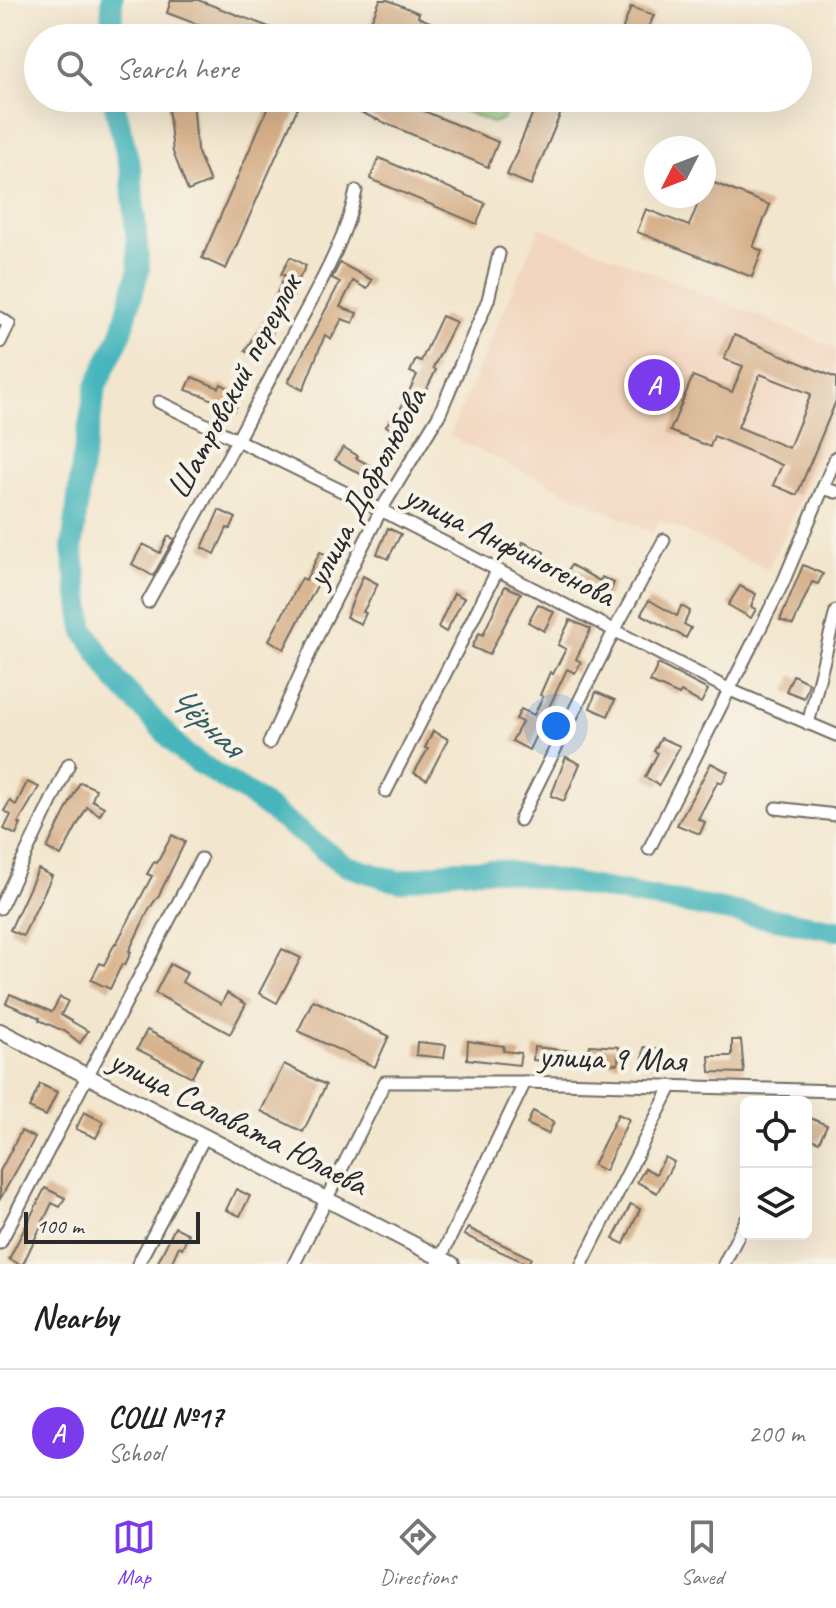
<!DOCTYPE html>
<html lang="en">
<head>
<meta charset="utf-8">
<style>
  body { margin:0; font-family:Caveat,sans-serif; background:#f2f2f2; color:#222 }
  .controls { position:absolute; right:24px; bottom:24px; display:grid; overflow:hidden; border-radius:12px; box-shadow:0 8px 32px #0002 }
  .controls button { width:72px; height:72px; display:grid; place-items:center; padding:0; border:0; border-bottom:2px solid #e0e0e0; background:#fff; color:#222; font:40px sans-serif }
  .compass { position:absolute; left:644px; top:136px; width:72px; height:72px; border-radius:50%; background:#fff; box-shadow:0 8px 32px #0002; rotate:228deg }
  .scale { position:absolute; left:24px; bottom:20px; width:176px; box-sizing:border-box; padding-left:8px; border:4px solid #2b2b2b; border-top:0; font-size:22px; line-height:28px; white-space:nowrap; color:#2b2b2b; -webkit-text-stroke:6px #f7f3e8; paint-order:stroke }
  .you { position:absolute; left:556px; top:726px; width:28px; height:28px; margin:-20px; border:6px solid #fff; border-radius:50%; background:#1a73e8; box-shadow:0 0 0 12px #1a73e833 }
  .badge { display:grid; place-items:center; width:52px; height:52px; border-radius:50%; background:#7c3aed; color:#fff; font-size:26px; font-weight:700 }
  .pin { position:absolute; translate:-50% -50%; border:4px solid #fff; box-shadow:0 2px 8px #0006 }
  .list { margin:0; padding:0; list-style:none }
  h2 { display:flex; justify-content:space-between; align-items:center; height:104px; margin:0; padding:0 32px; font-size:34px }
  h2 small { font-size:26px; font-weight:400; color:#767676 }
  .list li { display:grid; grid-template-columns:52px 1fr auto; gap:24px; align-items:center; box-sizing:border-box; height:128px; padding:0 32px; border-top:2px solid #e0e0e0 }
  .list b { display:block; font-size:30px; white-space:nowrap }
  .list p { margin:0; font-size:26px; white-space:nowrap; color:#767676 }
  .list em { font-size:26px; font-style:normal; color:#767676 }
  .icon { flex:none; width:44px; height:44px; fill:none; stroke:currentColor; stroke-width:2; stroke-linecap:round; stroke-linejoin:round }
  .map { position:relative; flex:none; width:836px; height:1264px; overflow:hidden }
  .search { position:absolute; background:#fff; box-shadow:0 8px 32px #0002; left:24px; right:24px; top:24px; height:88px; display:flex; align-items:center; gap:20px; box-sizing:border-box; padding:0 28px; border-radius:44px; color:#767676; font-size:30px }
  .sheet { height:232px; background:#fff }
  nav { display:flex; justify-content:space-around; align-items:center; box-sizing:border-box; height:112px; border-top:2px solid #e0e0e0; background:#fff; font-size:22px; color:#767676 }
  nav a { display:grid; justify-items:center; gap:4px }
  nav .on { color:#7c3aed }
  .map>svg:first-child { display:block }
  .built { fill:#f2d5be }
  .green { fill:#92cd81; stroke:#5e7c56; stroke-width:2 }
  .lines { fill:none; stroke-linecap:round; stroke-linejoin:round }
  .river { stroke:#47b6bc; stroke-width:22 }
  .building { fill:#d7b18b; fill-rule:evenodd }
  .minor-casing { stroke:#716c64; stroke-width:15 }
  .tertiary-casing { stroke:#716c64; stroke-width:18 }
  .minor { stroke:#fff; stroke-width:11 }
  .tertiary { stroke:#fff; stroke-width:14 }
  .labels { text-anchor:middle; stroke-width:8; stroke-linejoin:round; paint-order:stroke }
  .street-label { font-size:34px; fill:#2b2b2b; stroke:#f7f3e8 }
  .water-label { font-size:36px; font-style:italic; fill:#355c5e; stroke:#f7f3e8 }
</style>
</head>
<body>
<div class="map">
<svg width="836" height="1264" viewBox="0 0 836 1264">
  <rect width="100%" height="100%" fill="#f7f3e8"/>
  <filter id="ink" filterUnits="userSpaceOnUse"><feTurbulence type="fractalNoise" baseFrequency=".0125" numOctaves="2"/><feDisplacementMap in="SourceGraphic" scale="16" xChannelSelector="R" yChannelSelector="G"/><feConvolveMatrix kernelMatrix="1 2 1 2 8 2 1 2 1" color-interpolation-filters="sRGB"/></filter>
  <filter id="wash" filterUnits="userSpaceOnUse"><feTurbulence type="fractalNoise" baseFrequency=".006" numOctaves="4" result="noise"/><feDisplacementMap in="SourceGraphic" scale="32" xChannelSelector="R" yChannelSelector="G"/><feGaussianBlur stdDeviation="1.8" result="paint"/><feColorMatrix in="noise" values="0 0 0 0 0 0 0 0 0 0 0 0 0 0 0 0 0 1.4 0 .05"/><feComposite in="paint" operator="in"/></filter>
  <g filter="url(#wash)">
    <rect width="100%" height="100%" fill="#f3e6ce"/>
    <path class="built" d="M540,227L836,348V421L768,569L659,520L652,533L449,436Z"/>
    <path class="green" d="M433,98H503L508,107L503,120L492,123Z"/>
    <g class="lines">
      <g class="river">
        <path d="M111,38L112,0"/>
        <path d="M113,98L131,171L139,269L121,334L96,386L82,465L72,549L84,630L116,680L186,755L253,797L344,865L399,882L457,870H499L836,930"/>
      </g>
    </g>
    <g id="blocks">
      <g class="building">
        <path d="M171,0H198L298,38H234L167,13Z"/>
        <path d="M380,0H388L419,13L418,17L467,38H416L396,30L392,38H364Z"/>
        <path d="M631,7L654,15L644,38H619Z"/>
        <path d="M167,98H193L197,150L210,182L188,191L173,152Z"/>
        <path d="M272,98H302L226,269L202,258Z"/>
        <path d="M327,98H393L498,142L488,167Z"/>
        <path d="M538,100L562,110L531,185L507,175Z"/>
        <path d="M379,158L485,203L477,224L370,179Z"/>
        <path d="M704,179L770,205L753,247L762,251L752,277L637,232L646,209L689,226L701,196H704Z"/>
        <path d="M290,257L306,266L292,292L295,293L289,305L275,298L285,276L281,274Z"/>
        <path d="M340,263L372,280L367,289L353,281L340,307L357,313L353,323L342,319L331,339L325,335L303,390L288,382L340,282L332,278Z"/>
        <path d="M442,316L456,322L433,368L436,370L403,437L386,426L394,414L397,416L417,375L410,372L416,359L421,361Z"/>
        <path d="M264,319L276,325L260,359L245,351Z"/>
        <path d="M734,335L836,378V401L797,495L773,485L782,465L714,436L710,447L670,431L693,376L732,392L743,366L724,359ZM760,374L811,394L789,448L738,427Z"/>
        <path d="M192,377L219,388L221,384L242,395L234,411L204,396L186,390Z"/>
        <path d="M343,447L358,456L356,458L378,470L373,481L335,460Z"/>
        <path d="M219,510L236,518L230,529L227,528L215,554L202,548Z"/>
        <path d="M388,528L401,534L388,559L377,554Z"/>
        <path d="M168,536L174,539L153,576L132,564L143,544L160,553Z"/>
        <path d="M523,542L544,552L538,566L517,557Z"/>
        <path d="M320,552L332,557L284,649L269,640L302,578L306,580Z"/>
        <path d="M571,565L600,581L602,577L614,583L607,598L564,577Z"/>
        <path d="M803,565L823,574L818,584L812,582L793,625L780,620Z"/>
        <path d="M363,576L378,584L363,612L366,613L361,624L346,617Z"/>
        <path d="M505,586L521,593L489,655L472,647L479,633L483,635Z"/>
        <path d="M740,586L756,594L751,607L756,609L751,618L728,605Z"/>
        <path d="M454,593L464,598L446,632L438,627Z"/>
        <path d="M649,600L677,616L681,606L690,611L684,624L691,628L686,638L641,614Z"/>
        <path d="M538,604L554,612L544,631L528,622Z"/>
        <path d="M570,620L591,629L576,659L581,662L575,673L567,669L529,750L512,741L522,722L516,719L521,709L534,715L543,697L540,695L550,672L553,674L566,649L558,645Z"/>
        <path d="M658,664L708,690L701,703L681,692L679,695L650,682Z"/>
        <path d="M793,675L809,683L804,698L786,691Z"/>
        <path d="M596,692L615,700L608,716L590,708Z"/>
        <path d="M433,731L448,739L427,780L414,773L428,749L425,748Z"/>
        <path d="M661,738L680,746L659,785L645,777L658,753L654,751Z"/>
        <path d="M566,757L580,764L564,801L551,796Z"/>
        <path d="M711,763L728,772L722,783L718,781L698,819L705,822L700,834L677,825Z"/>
        <path d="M27,782L39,787L18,823L21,824L16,835L4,829L11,815L4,811L10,801L16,805Z"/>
        <path d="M80,782L96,789L92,800L104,807L100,815L87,807L61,856L47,848Z"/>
        <path d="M172,835L185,842L159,895L149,909L129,951L131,952L125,965L122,964L110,989L91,980L100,963L104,965L115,943L116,944L152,876L147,874L154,862L157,863Z"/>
        <path d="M38,869L52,876L23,936L10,930Z"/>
        <path d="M282,949L301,958L277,1003L259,993Z"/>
        <path d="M170,964L187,973L182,982L221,1004L227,993L246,1004L230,1034L155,993Z"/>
        <path d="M10,994L52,1012L60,997L68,1001L61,1015L88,1031L80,1043L66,1032L39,1020L40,1018L6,1003Z"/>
        <path d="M313,1000L389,1036L375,1067L298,1031Z"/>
        <path d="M147,1030L202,1058L192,1077L137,1049Z"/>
        <path d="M732,1040H741L744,1073L710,1072L709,1056H732Z"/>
        <path d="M468,1041L504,1046L503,1051L521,1053L519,1065L467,1059Z"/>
        <path d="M417,1042L446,1045L444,1058L416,1055Z"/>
        <path d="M590,1045L619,1047L618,1064L588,1062Z"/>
        <path d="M534,1047L571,1051L570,1063L533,1060Z"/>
        <path d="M644,1047L661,1049L659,1067L642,1065Z"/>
        <path d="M284,1064L326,1085L303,1132L261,1111Z"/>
        <path d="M40,1084L57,1092L46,1116L29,1108Z"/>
        <path d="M533,1111L554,1122L548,1134L527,1124Z"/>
        <path d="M84,1112L104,1122L96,1138L76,1129Z"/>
        <path d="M618,1114L629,1119L605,1171L593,1165Z"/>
        <path d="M810,1118L827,1125L819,1142L806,1137Z"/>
        <path d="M21,1131L35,1138L0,1199V1171Z"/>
        <path d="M665,1157L674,1162L657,1193L637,1182L645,1168L656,1174Z"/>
        <path d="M45,1188L65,1198L60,1207L52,1203L23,1264H19L9,1259Z"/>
        <path d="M236,1189L250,1196L240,1216L226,1210Z"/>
        <path d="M631,1204L640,1209L624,1244L613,1239Z"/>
        <path d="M175,1227L189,1234L182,1248L179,1246L171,1264H157Z"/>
        <path d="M468,1228L531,1258L528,1264L464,1235Z"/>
      </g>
    </g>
  </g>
  <g filter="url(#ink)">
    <use href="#blocks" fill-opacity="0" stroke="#716c64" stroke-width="2"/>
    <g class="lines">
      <g class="minor-casing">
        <g id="minor">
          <path d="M0,318L9,324L0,342"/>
          <path d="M159,402L381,510L730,690L836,735"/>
          <path d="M823,488L836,492"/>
          <path d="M148,602C196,516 244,430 289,342C314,294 345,244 356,191"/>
          <path d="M808,724L836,611"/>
          <path d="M269,743L323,624L381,510L439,415L488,300L499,254"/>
          <path d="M386,791L497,571"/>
          <path d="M776,808L836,815"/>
          <path d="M520,820L615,629L664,540"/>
          <path d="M649,849L782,585L836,457"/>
          <path d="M0,908L69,764"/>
          <path d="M0,1243L201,859"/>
          <path d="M438,1263L525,1082"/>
          <path d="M138,1264L204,1138"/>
          <path d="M294,1264L385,1082H525L836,1091"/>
          <path d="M582,1264L671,1087"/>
          <path d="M724,1264L746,1220"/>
        </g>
      </g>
      <g class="tertiary-casing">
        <path id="tertiary" d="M0,1031L452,1264"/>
      </g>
      <use href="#minor" class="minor"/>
      <use href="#tertiary" class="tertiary"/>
    </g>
  </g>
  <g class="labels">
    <g class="street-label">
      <text transform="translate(233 386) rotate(-62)" y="12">Шатровский переулок</text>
      <text transform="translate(365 487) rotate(-62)" y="12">улица Добролюбова</text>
      <text transform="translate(510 544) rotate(27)" y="12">улица Анфиногенова</text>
      <text transform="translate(612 1057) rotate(2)" y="12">улица 9 Мая</text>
      <text transform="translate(239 1121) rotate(27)" y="12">улица Салавата Юлаева</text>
    </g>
    <g class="water-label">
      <text transform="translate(207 720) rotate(42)" y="13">Чёрная</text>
    </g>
  </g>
</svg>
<div class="controls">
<button><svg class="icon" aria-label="locate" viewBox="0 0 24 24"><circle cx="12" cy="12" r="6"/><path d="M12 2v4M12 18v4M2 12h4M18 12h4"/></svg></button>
<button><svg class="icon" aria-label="layers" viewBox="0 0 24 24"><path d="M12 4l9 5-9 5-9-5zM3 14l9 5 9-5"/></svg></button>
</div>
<svg class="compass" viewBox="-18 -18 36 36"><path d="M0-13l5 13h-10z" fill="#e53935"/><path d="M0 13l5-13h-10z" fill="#767676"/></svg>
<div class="scale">100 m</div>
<div class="you"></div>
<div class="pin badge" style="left:654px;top:385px">A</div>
<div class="search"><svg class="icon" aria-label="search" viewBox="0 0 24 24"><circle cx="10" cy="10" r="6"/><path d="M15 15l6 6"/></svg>Search here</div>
</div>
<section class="sheet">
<h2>Nearby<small></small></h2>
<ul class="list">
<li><span class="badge">A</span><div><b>СОШ №17</b><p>School</p></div><em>200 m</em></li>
</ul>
</section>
<nav>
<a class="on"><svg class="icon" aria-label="map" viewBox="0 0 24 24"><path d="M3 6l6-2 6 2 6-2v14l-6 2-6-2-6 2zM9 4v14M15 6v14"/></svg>Map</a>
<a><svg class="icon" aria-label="directions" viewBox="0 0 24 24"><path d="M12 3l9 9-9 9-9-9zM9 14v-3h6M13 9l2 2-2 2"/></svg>Directions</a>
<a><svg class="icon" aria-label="saved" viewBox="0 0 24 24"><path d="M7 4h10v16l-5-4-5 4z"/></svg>Saved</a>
</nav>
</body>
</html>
